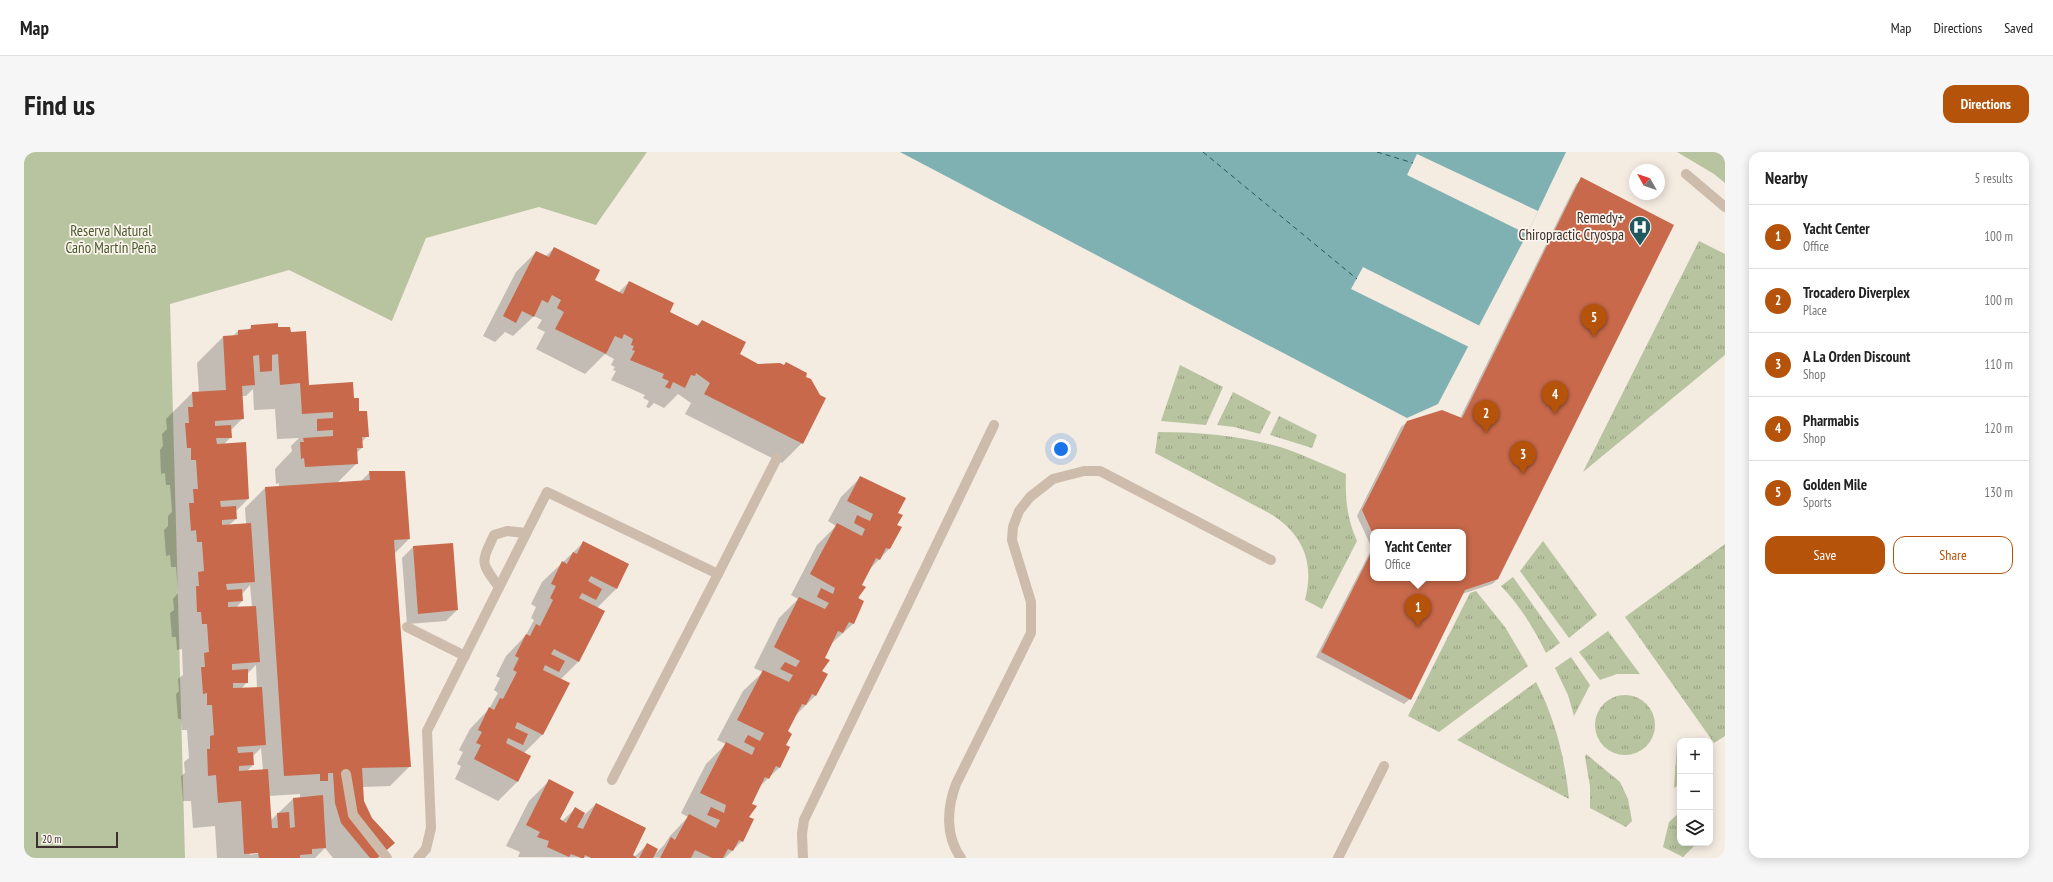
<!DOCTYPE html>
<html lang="en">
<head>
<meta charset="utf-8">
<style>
  body { margin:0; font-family:"PT Sans Narrow",sans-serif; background:#f6f6f6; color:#222 }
  .controls { position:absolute; right:12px; bottom:12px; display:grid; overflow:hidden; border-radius:8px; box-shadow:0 2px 10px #0003 }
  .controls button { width:36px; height:36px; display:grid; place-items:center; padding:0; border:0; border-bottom:1px solid #e0e0e0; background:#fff; color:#222; font:20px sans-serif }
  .compass { position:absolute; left:1605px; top:12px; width:36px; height:36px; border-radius:50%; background:#fff; box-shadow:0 2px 10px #0003; rotate:310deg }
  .scale { position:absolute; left:12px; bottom:10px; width:82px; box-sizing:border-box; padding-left:4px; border:2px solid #3b302b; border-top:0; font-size:11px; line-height:14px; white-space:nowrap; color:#3b302b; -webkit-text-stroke:3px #fbf5ee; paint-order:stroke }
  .you { position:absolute; left:1037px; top:297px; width:14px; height:14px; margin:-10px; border:3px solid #fff; border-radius:50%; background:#1a73e8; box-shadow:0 0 0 6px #1a73e833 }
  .badge { display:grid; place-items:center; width:26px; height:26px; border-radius:50%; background:#b45309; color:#fff; font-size:13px; font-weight:700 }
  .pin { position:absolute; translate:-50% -33px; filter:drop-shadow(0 1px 2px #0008) }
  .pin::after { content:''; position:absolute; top:21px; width:14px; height:12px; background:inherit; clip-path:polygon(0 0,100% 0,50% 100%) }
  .popup { position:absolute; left:1346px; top:377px; width:96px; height:52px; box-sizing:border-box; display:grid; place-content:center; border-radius:8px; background:#fff; filter:drop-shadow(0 1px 3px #0005); font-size:13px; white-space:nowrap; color:#767676 }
  .popup b { font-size:15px; color:#222 }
  .popup::after { content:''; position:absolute; left:50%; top:100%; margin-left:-8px; border:8px solid transparent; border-top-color:#fff }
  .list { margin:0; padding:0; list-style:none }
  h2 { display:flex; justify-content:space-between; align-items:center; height:52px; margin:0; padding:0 16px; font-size:17px }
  h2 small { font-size:13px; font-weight:400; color:#767676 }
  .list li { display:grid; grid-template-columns:26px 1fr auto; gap:12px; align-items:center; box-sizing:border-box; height:64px; padding:0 16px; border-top:1px solid #e0e0e0 }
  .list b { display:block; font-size:15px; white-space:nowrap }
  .list p { margin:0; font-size:13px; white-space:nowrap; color:#767676 }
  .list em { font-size:13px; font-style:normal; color:#767676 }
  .actions { display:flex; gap:8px; padding:12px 16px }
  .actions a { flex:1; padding:9px 0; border:1px solid #b45309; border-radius:12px; text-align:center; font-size:14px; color:#b45309 }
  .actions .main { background:#b45309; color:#fff }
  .icon { flex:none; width:22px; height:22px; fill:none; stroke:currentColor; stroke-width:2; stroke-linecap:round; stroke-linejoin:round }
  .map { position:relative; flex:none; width:1701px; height:706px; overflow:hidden; border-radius:12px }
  header { display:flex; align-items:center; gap:24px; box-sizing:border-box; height:56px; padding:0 20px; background:#fff; border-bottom:1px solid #e0e0e0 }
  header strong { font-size:19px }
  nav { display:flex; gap:22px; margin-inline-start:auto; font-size:14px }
  .intro { display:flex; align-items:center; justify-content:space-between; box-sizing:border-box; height:96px; padding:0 24px }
  h1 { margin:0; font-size:28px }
  .button { padding:10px 18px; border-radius:12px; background:#b45309; color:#fff; font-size:14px; font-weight:700 }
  main { display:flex; gap:24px; padding:0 24px }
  aside { flex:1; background:#fff; border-radius:12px; box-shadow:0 2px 10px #0003 }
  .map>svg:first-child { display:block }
  .grass { fill:url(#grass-tufts) }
  .park { fill:#b8c4a0 }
  .water { fill:#7fb0b2 }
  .pier { fill:#f4ebe1 }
  .shadow { fill:#0003; fill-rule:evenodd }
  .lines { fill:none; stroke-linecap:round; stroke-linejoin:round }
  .ferry { stroke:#1f5a5e; stroke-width:1; stroke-dasharray:5 4; stroke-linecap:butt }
  .building { fill:#c8694b }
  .service { stroke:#cdbbac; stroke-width:10 }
  .labels { text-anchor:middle; stroke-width:3.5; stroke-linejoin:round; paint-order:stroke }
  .poi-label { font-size:15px; fill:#3b302b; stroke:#fbf5ee; text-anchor:end }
  .park-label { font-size:15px; fill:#4a5a2e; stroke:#fbf5ee }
</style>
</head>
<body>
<header>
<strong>Map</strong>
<nav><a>Map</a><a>Directions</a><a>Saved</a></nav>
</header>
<div class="intro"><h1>Find us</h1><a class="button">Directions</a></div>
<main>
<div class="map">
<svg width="1701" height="706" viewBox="0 0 1701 706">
  <defs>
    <pattern id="grass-tufts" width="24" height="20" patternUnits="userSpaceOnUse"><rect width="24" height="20" fill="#b8c4a0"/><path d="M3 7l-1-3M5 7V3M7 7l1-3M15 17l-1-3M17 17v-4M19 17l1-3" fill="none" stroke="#97a083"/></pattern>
  </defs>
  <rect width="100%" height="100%" fill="#f4ebe1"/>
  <g class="grass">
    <path d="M1675,89L1701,102V203L1559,320Z"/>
    <path d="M1156,213L1199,235L1182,273L1137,269Z"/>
    <path d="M1209,240L1247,260L1236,282L1210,275L1193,273Z"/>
    <path d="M1255,264L1293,283L1288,296L1246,283Z"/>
    <path d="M1134,280C1179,280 1225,284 1268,299C1286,306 1304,314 1322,322C1321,346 1323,367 1333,389L1298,457L1281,448C1291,409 1278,381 1245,361L1131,301Z"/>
    <path d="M1519,389L1573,463L1545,486L1496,419Z"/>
    <path d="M1701,392V584L1690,591L1601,465Z"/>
    <path d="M1489,425L1536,491L1522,501C1510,476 1496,454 1477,434Z"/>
    <path d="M1452,439L1481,475L1504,514L1415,580L1384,564L1446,441Z"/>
    <path d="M1584,479L1616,522H1593L1576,528L1555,500Z"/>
    <path d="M1547,505L1566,533L1550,564L1544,543L1531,516Z"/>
    <path d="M1512,530C1531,566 1541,607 1545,647L1433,588Z"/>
    <circle cx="1601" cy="573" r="30"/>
    <path d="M1653,594L1656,604V631L1650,636Z"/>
    <path d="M1562,602L1596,630L1604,647L1608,669L1602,675L1566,656V634L1561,605Z"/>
    <path d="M1656,660V691H1673L1659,705L1639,695L1645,670Z"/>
  </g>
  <g class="park">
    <path d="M0,0H623L572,73L515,55L402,86L368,169L265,118L146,152L161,706H0Z"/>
    <path d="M1653,0H1701V31L1690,22Z"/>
  </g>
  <path class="water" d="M876,0H1542L1503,82L1414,252L1383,266Z"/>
  <g class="pier">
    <path d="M1393,2L1514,59L1503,82L1383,23Z"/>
    <path d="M1339,115L1456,174L1445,195L1327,137Z"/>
  </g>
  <g class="shadow">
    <path d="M1558,27L1474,427L1468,432L1438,442L1386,547L1380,552L1292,505L1348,396L1333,364L1377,275L1383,270L1436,266L1552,32ZM1349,380H1439V426H1349Z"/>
    <path d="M530,96L570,129L594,141L605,130L644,160L672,174L678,169L714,203L778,291L758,311L661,262L667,251L654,242L640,256L630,251L625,256L622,255L625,249L619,246L621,243L587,228L592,219L589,218L591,215L587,213L590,207L581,202L561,222L512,197L521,180L513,176L518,168L510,164L489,184L481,180L471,190L459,184L492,120L512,100L522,104Z"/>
    <path d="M228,174L285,234L329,247L343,284L337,291L338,296L332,301L333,311L313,331L336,330L346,320L385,387L370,402L386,614L366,634L338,635L339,649L347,667L370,691L355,706H309L301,696L291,706H193L191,674L169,676L167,649H159L157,624L161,621L160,610L165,606L163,578H158L157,567H154L152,542L155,539L154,527L159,523L158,497L153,498L152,485H148L146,461L150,458L149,447L154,441L152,415H147L146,403L142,404L140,378L144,374V364L148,360L146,333H142L141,321L137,322L136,298L139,294L138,282L143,277L142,267L168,241L175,240L173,211L199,185L209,184L214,179H223ZM229,237L230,258L251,257L253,287L275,286L267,294L268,299L251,317L252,332L255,331V335L241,336L221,356L222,372L205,373L212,367L211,360L224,347L200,292L207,285L206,279L219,266L218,244H222ZM226,433L228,455L212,456L218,449V442ZM232,513L233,536L217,537L223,530V522ZM237,596L239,618L222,620L229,613L228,605ZM276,642V646L269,647L246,669L245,644ZM228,700H239V701L225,703Z"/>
    <path d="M837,325L873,361L865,397L845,418L837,434L830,471L808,491L800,506L792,543L772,563L763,579L760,594L765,596L755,616L734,636L726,652L718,689L701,706L494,705L496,700L482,694L505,649L525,629L535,667L538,669L551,657L557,666L572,652L610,705L623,693L629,704L640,693L646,684L664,665L657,661L682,612L702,592L693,588L719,539L739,520L730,516L755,466L774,447L767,443L793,393L812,374L804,369L817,345Z"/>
    <path d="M560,390L604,412L592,437L573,456L580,460L554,510L536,528L518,583L499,602L494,629L474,649L431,627L437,614L433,612L439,600L435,598L446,577L465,557L474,541L470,538L476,526L472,524L482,504L502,483L510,468L507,466L512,455L507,452L518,430Z"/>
    <path d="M389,395L433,458L422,469L383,472L378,406Z"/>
  </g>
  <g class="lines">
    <g class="ferry">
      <path d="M1179,0L1333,127"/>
      <path d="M1353,0L1389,11"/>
    </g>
  </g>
  <g class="building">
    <path d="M1557,25L1650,73L1474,427L1441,438L1387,548L1297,500L1349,397V426H1439V380H1348L1338,358L1383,269L1418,258L1438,266Z"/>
    <path d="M530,95L576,118L571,128L599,142L605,129L650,151L646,160L674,174L678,168L722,190L716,202L734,212L756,211L760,213L762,210L783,221L782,225L787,227L796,243L802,246L779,292L680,242L686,231L672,221L671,224L667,223L661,236L649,230L646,237L641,235L645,229L638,226L640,222L606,208L611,199L608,198L610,194L607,193L609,187L600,182L598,187L591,184L582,202L531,177L540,160L533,156L537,148L528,143L524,151L518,148L510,165L498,159L492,171L479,164L512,99L525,105Z"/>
    <path d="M254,171V175H266L267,180L282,179L285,233L329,230L330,246H335V259H343L345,285H338L339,296H333L334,312L281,315L280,306L277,307L276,290H280L279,286L309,284V278L293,279V267L309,266V260L278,262L276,231L256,233L254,202L248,203V219L236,220L235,203L229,204L231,233L218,234L220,267L191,269V274L207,273L208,286H192L193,292L222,290L225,347L196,349L197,355L212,354L213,367L198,368V373L227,371L231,430L202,432L203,438L218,437L219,449L204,450V455L232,454L236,510L208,512V518L224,517V531H209V536L238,535L242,593L213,595L214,601L229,600L230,613L215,614V619L244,617L248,676H254L253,661L265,660L266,676L271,675L269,646L299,643L302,696L288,697V702L276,703V706H235L234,701L220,702L217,649L194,651L192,623L184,624L183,597H186V584L190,583L188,553H183V541L179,542L177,515H181L180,501L185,500L183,472H178L177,460H173L172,434H175L174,420L180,419L178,390H173L172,378L167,379L165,351H170L169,337H174L172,308H167V296H163L161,271H165L164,255H169L168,240L202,238L199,184L214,183V178L227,177V173Z"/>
    <path d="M345,319H381L386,387L370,388L387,615L338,616L340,649L348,666L371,691L353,706H346L317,671L311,651L309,621H304V629H296V622L260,624L241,335L346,328Z"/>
    <path d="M836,324L882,346L874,361L879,363L873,373L878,375L866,397L862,396L856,408L852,406L838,433L842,435L834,446L840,449L830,472L825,470L819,481L814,479L801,506L806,508L798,519L804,522L792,544L788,542L782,553L778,552L764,579L768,582L762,593L766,595L756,616L752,614L745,627L741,625L728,652L733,654L725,665L730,667L719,690L715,688L709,699L704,697L699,706H688L671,698L667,706H636L647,685L651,688L665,662L692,676L696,668L683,663L687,655L700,661L702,653L676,641L702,590L728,603L731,596L720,590L724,583L736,589L740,581L713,568L739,518L765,530L769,523L756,517L761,510L772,515L776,509L750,495L775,445L801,457L805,451L793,445L797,436L809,442L811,436L786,422L813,371L838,384L841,377L830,371L833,363L846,369L849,362L823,349Z"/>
    <path d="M559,389L605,412L593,437L567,424L564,429L578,437L572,448L558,441L555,446L581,459L555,510L530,497L527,502L541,509L535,520L521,513L519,518L546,531L519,583L493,570L491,576L504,582L499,593L484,586L482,591L507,604L494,630L450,607L457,593L452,591L458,580L454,578L465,555L470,558L476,546L479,547L493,520L489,518L495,506L491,504L502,482L506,484L512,472L516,474L529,448L526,446L532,434L527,432L538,409L543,412L549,400L553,402Z"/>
    <path d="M429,391L434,458L394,462L389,394Z"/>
    <path d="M525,627L550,640L536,667L542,671L551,655L561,661L553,675L559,677L572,651L622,676L609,703L613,706H567L561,703L560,706H557L547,702L545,705L523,695L525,689L513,685L516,680L502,673Z"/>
    <path d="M623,691L634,697L629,706H615Z"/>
  </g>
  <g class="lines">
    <g class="service">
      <path d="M1662,22L1701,55"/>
      <path d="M694,422L753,306"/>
      <path d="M475,435C456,410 457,411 470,383L483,379L502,381"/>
      <path d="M383,475L441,504"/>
      <path d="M322,622L329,663L363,706"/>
      <path d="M394,706L402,697L407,676L403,579L523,340L694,422L588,628"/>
      <path d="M779,706L778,682L780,668L970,273"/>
      <path d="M937,706C921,684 923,656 932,632L1007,481V450L988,388L989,375L995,359L1006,345L1029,327L1060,319H1076L1247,408"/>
      <path d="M1314,706L1360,614"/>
    </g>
  </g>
  <defs>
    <g id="hospital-pin" transform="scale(1.15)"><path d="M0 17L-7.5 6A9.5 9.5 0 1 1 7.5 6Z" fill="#1f5a5e" stroke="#fbf5ee"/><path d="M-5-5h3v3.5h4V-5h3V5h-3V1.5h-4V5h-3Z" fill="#fff"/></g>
  </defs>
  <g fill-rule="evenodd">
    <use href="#hospital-pin" x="1616" y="75"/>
  </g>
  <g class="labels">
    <g class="poi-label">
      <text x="1600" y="71">Remedy+<tspan x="1600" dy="17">Chiropractic Cryospa</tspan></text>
    </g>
    <g class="park-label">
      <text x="87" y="84">Reserva Natural<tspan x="87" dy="17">Caño Martín Peña</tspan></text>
    </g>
  </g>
</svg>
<div class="controls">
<button>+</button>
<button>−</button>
<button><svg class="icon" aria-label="layers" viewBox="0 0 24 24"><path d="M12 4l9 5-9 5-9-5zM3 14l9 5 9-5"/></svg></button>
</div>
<svg class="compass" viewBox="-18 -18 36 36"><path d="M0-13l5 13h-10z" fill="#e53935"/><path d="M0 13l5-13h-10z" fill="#767676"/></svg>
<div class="scale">20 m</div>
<div class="you"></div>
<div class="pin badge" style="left:1394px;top:475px">1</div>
<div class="popup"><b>Yacht Center</b>Office</div>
<div class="pin badge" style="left:1462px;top:281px">2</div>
<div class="pin badge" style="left:1499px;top:322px">3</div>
<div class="pin badge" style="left:1531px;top:262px">4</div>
<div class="pin badge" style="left:1570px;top:185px">5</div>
</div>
<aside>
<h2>Nearby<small>5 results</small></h2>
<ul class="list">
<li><span class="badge">1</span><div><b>Yacht Center</b><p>Office</p></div><em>100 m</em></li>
<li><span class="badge">2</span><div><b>Trocadero Diverplex</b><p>Place</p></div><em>100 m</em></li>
<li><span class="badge">3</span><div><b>A La Orden Discount</b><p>Shop</p></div><em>110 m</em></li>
<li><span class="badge">4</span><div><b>Pharmabis</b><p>Shop</p></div><em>120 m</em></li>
<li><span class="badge">5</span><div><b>Golden Mile</b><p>Sports</p></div><em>130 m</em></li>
</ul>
<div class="actions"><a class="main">Save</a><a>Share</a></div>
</aside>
</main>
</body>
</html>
